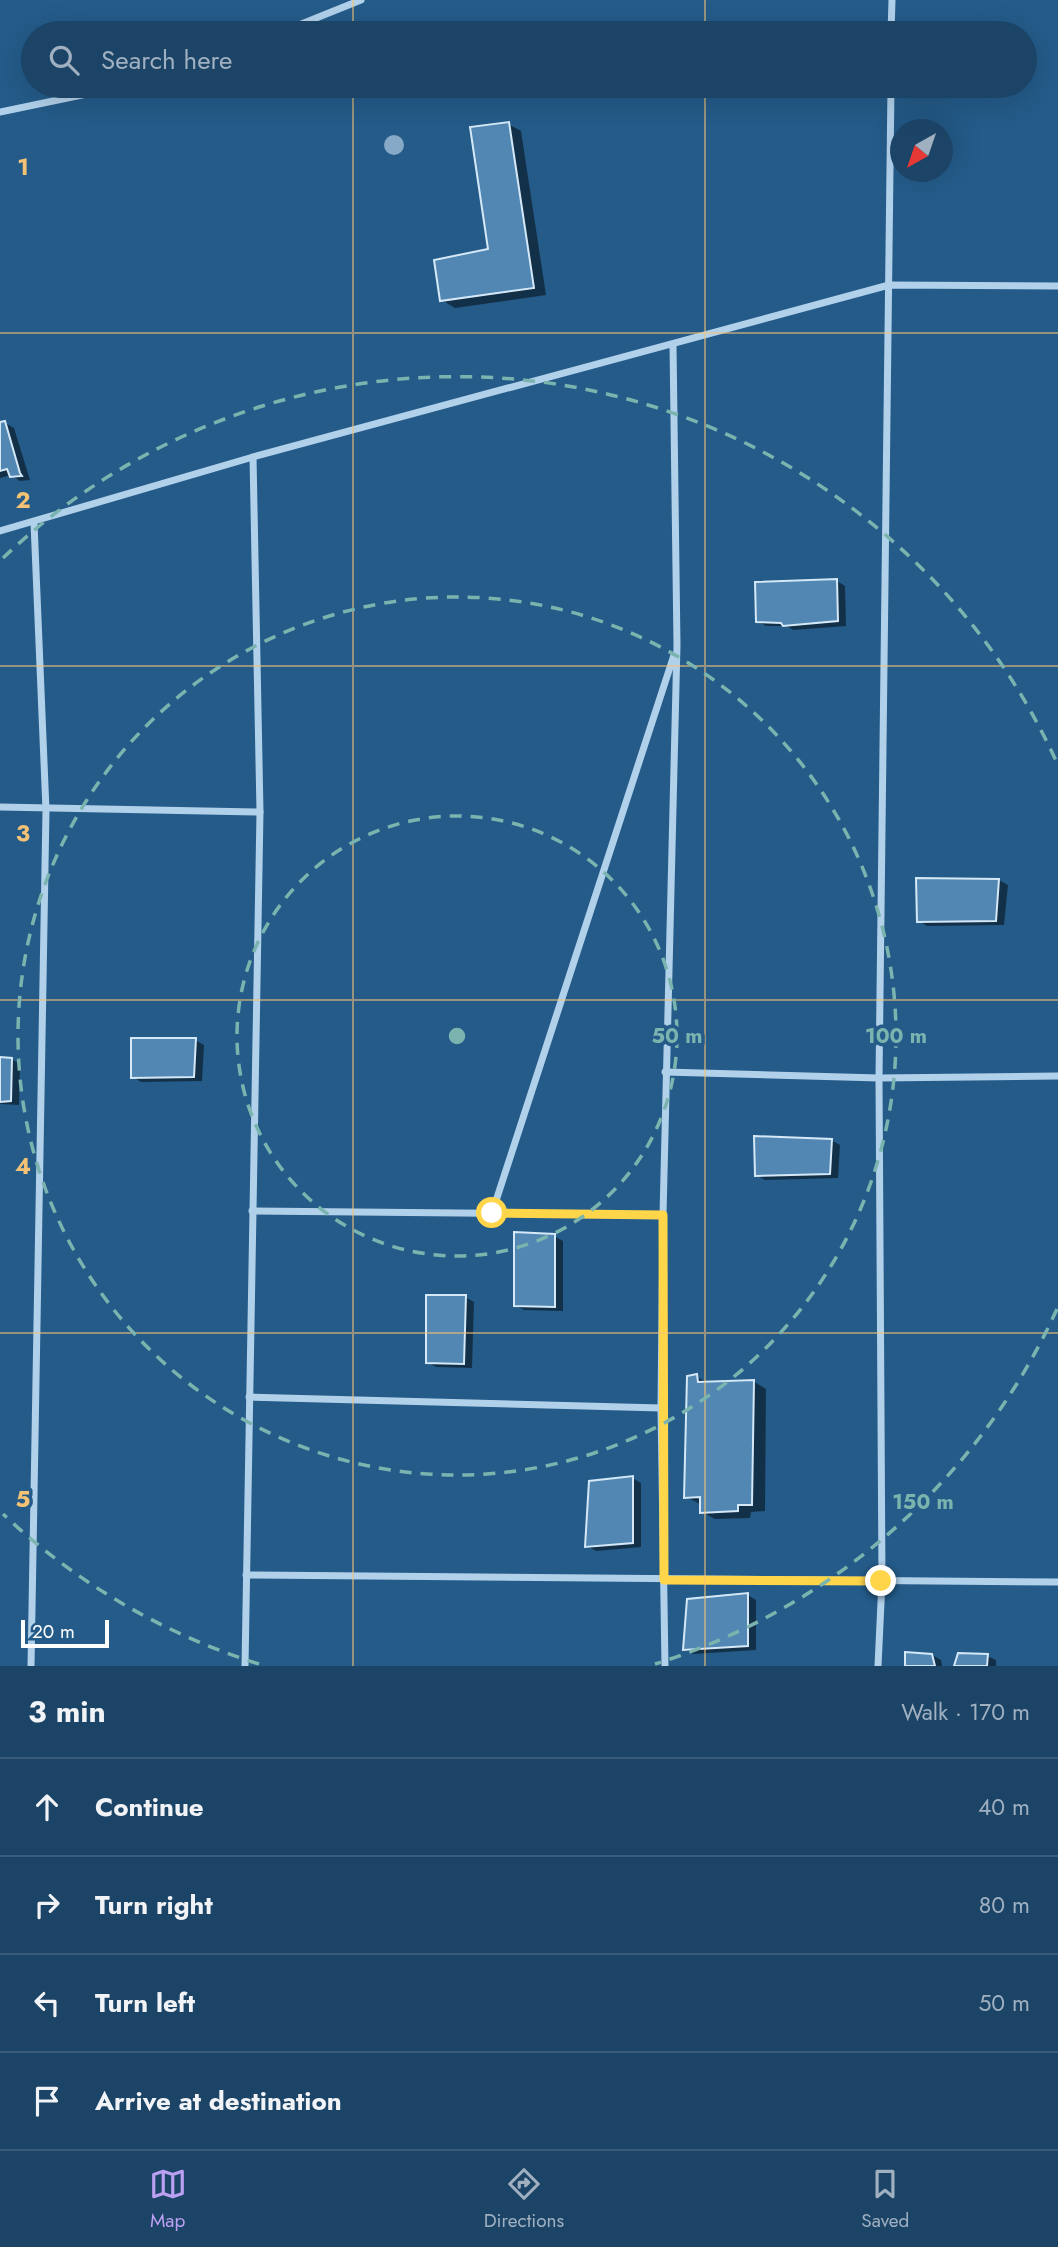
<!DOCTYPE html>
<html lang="en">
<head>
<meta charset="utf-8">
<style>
  body { margin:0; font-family:Jost,sans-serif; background:#244b6d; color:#f1f3f6 }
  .compass { position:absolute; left:890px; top:119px; width:63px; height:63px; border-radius:50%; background:#1b4467; box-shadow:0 7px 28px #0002; rotate:220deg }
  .scale { position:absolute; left:21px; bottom:18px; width:88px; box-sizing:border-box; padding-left:7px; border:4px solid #fff; border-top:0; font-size:19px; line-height:24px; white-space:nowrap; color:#fff; -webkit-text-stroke:5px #245b89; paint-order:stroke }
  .stop { position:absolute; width:21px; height:21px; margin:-16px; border:5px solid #ffd54a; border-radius:50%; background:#fff }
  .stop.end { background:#ffd54a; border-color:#fff; box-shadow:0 2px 7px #0008 }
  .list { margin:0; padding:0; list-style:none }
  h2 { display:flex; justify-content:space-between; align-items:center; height:91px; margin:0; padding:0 28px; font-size:30px }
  h2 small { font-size:23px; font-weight:400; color:#a0b0c0 }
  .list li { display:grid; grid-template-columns:46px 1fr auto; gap:21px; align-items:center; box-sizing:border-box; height:98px; padding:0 28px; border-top:2px solid #395c7b }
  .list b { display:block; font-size:26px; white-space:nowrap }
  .list em { font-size:23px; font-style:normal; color:#a0b0c0 }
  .icon { flex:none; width:38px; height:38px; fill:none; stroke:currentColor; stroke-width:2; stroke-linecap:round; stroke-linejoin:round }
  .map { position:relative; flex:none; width:1058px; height:1666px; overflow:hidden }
  .search { position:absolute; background:#1b4467; box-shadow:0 7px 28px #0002; left:21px; right:21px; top:21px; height:77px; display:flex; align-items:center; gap:18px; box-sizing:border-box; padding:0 24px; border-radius:38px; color:#a0b0c0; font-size:26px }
  .sheet { height:483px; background:#1b4467 }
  nav { display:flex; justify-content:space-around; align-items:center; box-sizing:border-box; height:98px; border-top:2px solid #395c7b; background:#1b4467; font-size:19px; color:#a0b0c0 }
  nav a { display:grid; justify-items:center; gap:4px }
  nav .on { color:#bca0f2 }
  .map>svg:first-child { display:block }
  .shadow { fill:#0007 }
  .building { fill:#5187b2; stroke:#d5e8f7; stroke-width:2 }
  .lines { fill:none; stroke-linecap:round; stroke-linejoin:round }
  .minor { stroke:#b1d0ea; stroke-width:7 }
  .tree { fill:#85a9c6 }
  .route { stroke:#ffd54a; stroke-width:9 }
  .grid { fill:none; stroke:#f4c275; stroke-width:2; stroke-opacity:0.55 }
  .ring { fill:none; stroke:#7bb4af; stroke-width:3.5; stroke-dasharray:12 9 }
  .grid-label { font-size:23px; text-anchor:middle; font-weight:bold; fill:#f4c275; stroke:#245b89; stroke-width:7; stroke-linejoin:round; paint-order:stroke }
  .centre { fill:#7bb4af; stroke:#245b89; stroke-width:3.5 }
  .ring-label { font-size:21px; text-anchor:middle; font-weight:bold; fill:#7bb4af; stroke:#245b89; stroke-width:7; stroke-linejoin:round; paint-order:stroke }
</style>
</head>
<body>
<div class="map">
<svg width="1058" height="1666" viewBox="0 0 1058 1666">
  <rect width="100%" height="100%" fill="#245b89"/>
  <g class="shadow">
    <path d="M508,124L521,131L546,295L455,308L442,300L490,250Z"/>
    <path d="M5,423L14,428L30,480L20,481L11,475L0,478V424Z"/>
    <path d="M837,581L845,586L846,626L793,630L787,626H766L758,621Z"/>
    <path d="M917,880H999L1008,885L1004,925L927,926L919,921Z"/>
    <path d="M195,1040L204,1045L202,1081L141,1082L133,1077Z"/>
    <path d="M0,1059H11L20,1064L19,1105L0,1104Z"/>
    <path d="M831,1140L840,1145L838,1178L765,1180L756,1175Z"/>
    <path d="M554,1236L563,1241V1311L524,1310L515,1305Z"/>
    <path d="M465,1297L474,1302L472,1368L436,1367L428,1362Z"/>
    <path d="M696,1376L709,1384L753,1381L766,1389L765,1511L751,1512L750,1518L715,1519L702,1512V1505L686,1497Z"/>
    <path d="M632,1478L641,1483V1547L596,1551L587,1546Z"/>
    <path d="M748,1595L756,1600V1650L693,1654L685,1649Z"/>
    <path d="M932,1655L941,1660L942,1666H907Z"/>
    <path d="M987,1656L996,1660V1666H956Z"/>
  </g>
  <g class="building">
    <path d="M509,122L534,288L440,301L434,260L488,249L470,127Z"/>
    <path d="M5,421L20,473L22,476L10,477L7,469L0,471V422Z"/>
    <path d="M837,579L838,621L783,626L781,623L756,622L755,582Z"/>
    <path d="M916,878L999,879L996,921L917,922Z"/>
    <path d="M131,1038H196L194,1077L131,1078Z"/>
    <path d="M0,1057L12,1058L11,1101L0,1102Z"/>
    <path d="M754,1136L832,1139L830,1174L755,1176Z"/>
    <path d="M514,1232L555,1234V1307L514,1306Z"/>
    <path d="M426,1295H466L464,1364L426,1363Z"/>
    <path d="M697,1374L698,1382L754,1380L752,1505H738V1511L700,1513V1497L684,1498L687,1376Z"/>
    <path d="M633,1476V1543L585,1547L589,1481Z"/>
    <path d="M748,1593V1646L683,1650L687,1599Z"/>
    <path d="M905,1652L932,1654L935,1666H905Z"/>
    <path d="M958,1653L988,1654L987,1666H954Z"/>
  </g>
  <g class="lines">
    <g class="minor">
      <path d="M279,33L361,0"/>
      <path d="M891,33L892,0"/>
      <path d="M0,112L125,86"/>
      <path d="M0,531L253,457L889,285L1058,286"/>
      <path d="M0,807L260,812"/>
      <path d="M665,1072L879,1078L1058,1076"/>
      <path d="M252,1211L663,1215"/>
      <path d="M492,1213L674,655"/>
      <path d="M249,1397L661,1408"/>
      <path d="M246,1575L1058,1582"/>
      <path d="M31,1666L46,810L34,523"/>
      <path d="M245,1666L260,812L253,457"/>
      <path d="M665,1666L661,1408L663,1215L677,645L673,345"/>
      <path d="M878,1666L882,1581L879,1078L891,86"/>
    </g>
  </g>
  <circle class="tree" cx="394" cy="145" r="10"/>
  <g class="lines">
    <path class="route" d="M492,1213L663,1215L664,1580L881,1581"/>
  </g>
  <path class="grid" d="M353,0V33M705,0V33M353,86V1666M705,86V1666M0,333H1058M0,666H1058M0,1000H1058M0,1333H1058"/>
  <g class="ring">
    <circle cx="457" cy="1036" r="220"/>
    <circle cx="457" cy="1036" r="439"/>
    <path d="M1057 1309A659 659 0 0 1 655 1664M259 1664A659 659 0 0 1 3 1514M3 558A659 659 0 0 1 1057 763"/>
  </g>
  <g class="grid-label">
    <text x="23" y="175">1</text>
    <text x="23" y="508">2</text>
    <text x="23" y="841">3</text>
    <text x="23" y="1174">4</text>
    <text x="23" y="1507">5</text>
  </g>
  <circle cx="457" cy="1036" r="10" class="centre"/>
  <g class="ring-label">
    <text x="677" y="1043">50 m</text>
    <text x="896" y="1043">100 m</text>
    <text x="923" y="1509">150 m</text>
  </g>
</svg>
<svg class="compass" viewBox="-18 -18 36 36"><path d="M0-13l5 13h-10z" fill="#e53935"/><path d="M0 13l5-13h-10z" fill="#a0b0c0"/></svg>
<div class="scale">20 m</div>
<div class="stop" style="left:492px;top:1213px"></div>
<div class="stop end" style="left:881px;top:1581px"></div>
<div class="search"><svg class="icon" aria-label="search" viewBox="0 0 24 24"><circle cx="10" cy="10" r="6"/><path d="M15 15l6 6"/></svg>Search here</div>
</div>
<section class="sheet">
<h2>3 min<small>Walk · 170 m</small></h2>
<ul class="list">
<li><svg class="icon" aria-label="ahead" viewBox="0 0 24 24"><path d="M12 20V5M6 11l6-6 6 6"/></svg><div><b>Continue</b></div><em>40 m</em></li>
<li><svg class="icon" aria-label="right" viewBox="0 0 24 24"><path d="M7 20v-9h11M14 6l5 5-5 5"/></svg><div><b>Turn right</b></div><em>80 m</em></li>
<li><svg class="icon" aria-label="left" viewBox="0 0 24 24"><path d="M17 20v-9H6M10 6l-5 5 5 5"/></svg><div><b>Turn left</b></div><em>50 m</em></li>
<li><svg class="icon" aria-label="arrive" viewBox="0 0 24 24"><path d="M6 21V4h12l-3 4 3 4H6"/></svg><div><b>Arrive at destination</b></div></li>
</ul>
</section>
<nav>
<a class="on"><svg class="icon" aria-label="map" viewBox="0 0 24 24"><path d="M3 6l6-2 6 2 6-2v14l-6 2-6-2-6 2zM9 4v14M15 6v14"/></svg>Map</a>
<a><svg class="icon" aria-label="directions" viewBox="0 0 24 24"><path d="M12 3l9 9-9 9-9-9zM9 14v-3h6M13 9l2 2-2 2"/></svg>Directions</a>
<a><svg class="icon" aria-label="saved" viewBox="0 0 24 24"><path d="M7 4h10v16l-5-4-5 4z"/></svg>Saved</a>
</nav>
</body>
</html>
